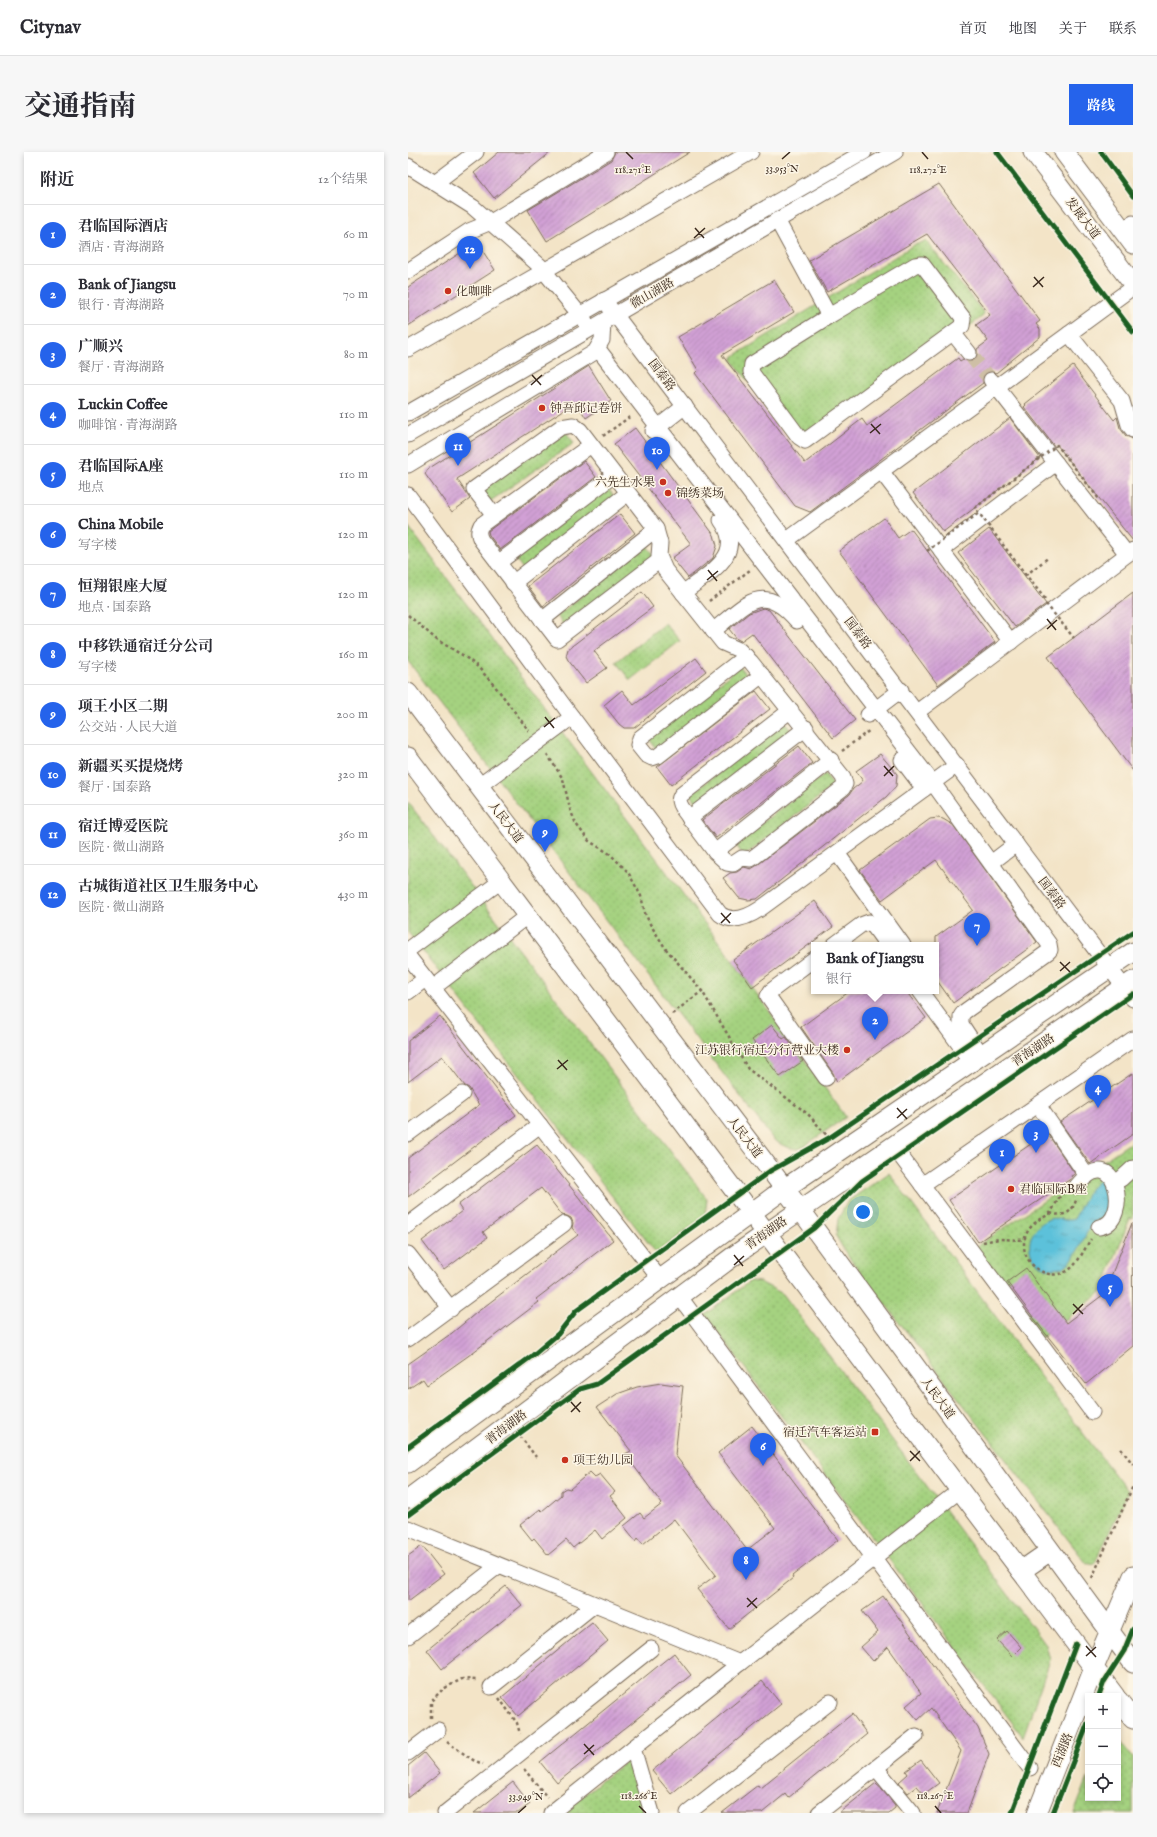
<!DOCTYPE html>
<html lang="zh">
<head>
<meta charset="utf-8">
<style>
  body { margin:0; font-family:"IM FELL English","Noto Serif SC",serif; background:#f7f7f7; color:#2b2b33 }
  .controls { position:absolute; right:12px; bottom:12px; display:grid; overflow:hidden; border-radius:0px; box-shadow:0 2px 6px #0003 }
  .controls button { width:36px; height:36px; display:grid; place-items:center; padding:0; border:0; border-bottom:1px solid #e1e1e2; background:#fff; color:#2b2b33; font:20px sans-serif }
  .you { position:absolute; left:455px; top:1060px; width:14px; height:14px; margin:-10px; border:3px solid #fff; border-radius:50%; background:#1a73e8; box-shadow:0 0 0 6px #1a73e833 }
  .badge { display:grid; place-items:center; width:26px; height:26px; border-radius:50%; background:#2563eb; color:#fff; font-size:13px; font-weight:700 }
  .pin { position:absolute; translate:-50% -33px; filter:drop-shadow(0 1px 2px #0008) }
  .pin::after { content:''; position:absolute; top:21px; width:14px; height:12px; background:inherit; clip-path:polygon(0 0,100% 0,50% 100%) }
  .popup { position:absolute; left:403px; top:790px; width:128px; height:52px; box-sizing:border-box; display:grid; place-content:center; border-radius:0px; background:#fff; filter:drop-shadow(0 1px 3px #0005); font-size:13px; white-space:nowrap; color:#7c7c81 }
  .popup b { font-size:15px; color:#2b2b33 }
  .popup::after { content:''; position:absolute; left:50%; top:100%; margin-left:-8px; border:8px solid transparent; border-top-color:#fff }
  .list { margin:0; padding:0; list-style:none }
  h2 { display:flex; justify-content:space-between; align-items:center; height:52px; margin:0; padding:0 16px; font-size:17px }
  h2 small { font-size:13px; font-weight:400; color:#7c7c81 }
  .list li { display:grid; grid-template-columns:26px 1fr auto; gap:12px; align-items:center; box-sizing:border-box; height:60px; padding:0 16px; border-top:1px solid #e1e1e2 }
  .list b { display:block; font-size:15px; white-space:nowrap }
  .list p { margin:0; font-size:13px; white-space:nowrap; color:#7c7c81 }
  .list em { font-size:13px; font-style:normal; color:#7c7c81 }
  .icon { flex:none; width:22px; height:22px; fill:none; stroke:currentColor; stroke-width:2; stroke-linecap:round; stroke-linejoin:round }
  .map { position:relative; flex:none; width:725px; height:1661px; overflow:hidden; border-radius:0px }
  header { display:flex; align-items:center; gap:24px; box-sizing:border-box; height:56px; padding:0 20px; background:#fff; border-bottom:1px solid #e1e1e2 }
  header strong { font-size:19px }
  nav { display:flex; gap:22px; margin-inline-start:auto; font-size:14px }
  .intro { display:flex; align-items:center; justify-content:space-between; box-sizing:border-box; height:96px; padding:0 24px }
  h1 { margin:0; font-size:28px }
  .button { padding:10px 18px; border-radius:0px; background:#2563eb; color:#fff; font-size:14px; font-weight:700 }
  main { display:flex; gap:24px; padding:0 24px }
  aside { flex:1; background:#fff; border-radius:0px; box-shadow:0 2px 6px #0003 }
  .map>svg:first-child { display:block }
  .garden { fill:url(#garden-dots); stroke:#707e4f }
  .water { fill:url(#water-ripples); stroke:#4c767c }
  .building { fill:url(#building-hatch) }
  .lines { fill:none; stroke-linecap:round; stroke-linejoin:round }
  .minor-tunnel { stroke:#cebfa5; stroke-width:15; stroke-dasharray:15 8; stroke-linecap:butt }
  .minor-casing { stroke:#7b6b59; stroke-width:17 }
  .major-casing { stroke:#7b6b59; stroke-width:21 }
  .path { stroke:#7b6b59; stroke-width:2.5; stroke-dasharray:3 3; stroke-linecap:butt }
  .minor { stroke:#fff; stroke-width:15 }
  .major { stroke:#fff; stroke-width:19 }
  .path-bridge { stroke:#7b6b59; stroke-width:2.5; stroke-dasharray:3 3; stroke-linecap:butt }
  .cycleway-casing { stroke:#fcf5e5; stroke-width:8 }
  .cycleway { stroke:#1b5e20; stroke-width:5 }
  .ticks { fill:none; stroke:#3b2a1e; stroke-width:1.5 }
  .poi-dot { fill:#c8321e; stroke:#fcf5e5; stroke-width:1.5 }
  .labels { text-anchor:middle; stroke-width:3; stroke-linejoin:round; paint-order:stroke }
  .street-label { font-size:12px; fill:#3b2a1e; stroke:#fcf5e5 }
  .poi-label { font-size:12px; fill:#3b2a1e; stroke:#fcf5e5; text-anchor:start }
  .ticks-label { font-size:10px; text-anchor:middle; fill:#3b2a1e; stroke:#fcf5e5; stroke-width:3; stroke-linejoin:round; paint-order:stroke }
</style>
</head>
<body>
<header>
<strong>Citynav</strong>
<nav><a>首页</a><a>地图</a><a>关于</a><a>联系</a></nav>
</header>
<div class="intro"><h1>交通指南</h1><a class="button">路线</a></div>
<main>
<aside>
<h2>附近<small>12个结果</small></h2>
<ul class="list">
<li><span class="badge">1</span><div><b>君临国际酒店</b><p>酒店 · 青海湖路</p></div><em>60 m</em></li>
<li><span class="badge">2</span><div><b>Bank of Jiangsu</b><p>银行 · 青海湖路</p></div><em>70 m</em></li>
<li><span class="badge">3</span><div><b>广顺兴</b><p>餐厅 · 青海湖路</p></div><em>80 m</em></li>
<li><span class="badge">4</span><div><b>Luckin Coffee</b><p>咖啡馆 · 青海湖路</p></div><em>110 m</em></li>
<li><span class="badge">5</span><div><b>君临国际A座</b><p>地点</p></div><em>110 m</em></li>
<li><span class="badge">6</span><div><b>China Mobile</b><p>写字楼</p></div><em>120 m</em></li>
<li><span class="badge">7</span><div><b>恒翔银座大厦</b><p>地点 · 国泰路</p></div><em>120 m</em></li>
<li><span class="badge">8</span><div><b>中移铁通宿迁分公司</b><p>写字楼</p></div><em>160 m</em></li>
<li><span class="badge">9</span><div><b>项王小区二期</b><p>公交站 · 人民大道</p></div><em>200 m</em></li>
<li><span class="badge">10</span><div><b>新疆买买提烧烤</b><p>餐厅 · 国泰路</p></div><em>320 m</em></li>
<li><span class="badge">11</span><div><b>宿迁博爱医院</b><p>医院 · 微山湖路</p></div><em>360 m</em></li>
<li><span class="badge">12</span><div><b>古城街道社区卫生服务中心</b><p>医院 · 微山湖路</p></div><em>430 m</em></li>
</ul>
</aside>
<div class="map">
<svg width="725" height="1661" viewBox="0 0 725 1661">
  <defs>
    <pattern id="garden-dots" width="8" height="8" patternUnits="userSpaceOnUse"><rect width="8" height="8" fill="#a5d280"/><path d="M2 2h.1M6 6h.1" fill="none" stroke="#8fb46e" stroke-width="1.8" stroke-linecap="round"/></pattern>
    <pattern id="water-ripples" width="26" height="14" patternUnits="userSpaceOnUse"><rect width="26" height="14" fill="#5cc1da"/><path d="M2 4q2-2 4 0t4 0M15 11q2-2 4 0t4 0" fill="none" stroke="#4d9db0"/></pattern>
    <pattern id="building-hatch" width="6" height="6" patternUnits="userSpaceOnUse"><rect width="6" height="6" fill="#d1a0d5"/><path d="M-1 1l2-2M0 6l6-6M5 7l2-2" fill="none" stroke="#ab83ac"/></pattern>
  </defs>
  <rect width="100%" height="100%" fill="#fcf5e5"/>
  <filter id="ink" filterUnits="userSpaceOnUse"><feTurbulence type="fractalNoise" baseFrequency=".025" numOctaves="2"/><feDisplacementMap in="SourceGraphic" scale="8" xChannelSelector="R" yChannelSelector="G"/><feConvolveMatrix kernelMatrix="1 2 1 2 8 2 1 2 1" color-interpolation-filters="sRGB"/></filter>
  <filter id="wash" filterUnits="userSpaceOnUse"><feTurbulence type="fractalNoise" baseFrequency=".012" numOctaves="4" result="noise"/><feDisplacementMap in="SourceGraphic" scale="16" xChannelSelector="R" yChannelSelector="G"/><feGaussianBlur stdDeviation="0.9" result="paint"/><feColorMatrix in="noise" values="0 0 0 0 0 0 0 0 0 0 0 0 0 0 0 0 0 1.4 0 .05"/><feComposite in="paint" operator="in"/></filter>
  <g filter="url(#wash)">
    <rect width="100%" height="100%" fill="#f3e4c7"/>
    <g class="garden">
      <path d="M518,89L576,161L575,164L403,292L388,291L324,208L326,204L506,93Z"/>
      <path d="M157,279L166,291L81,350L72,338Z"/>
      <path d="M199,335L207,346L115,417L107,406Z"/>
      <path d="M0,374L319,801L438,965L392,997C382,997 374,994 365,987L0,509Z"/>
      <path d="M238,393L247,404L157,475L149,464Z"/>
      <path d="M257,471L272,489L222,528L208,510Z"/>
      <path d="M332,515L342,528L250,599L240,586Z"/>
      <path d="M376,570L385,581L291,654L283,642Z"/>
      <path d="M417,622L426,633L336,704L327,692Z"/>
      <path d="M0,650L299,1047L297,1065L248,1101L0,780Z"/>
      <path d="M725,989V1067L722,1066L693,1141L633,1186L566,1096Z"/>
      <path d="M481,1021L655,1255L720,1340L687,1411L679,1412L439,1103L428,1084L430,1067L440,1049Z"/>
      <path d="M342,1129L352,1130L375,1142L638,1493L642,1508L615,1585L297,1163Z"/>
      <path d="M710,1586L725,1606V1661H666L680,1626V1646H710Z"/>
      <path d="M222,1606L237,1661H153Z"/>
    </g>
    <path class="water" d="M693,1027H699L711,1057C704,1061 692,1065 686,1071C675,1082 669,1109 655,1115C629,1126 605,1090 637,1069C647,1062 656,1071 666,1067L682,1037Z"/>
    <g id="blocks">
      <g class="building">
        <path d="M91,0H143L86,46L66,21Z"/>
        <path d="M207,0H282L139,89L120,58L203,8Z"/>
        <path d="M531,32L632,169L628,172L632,177V185L588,221L582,219L578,221L575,225V231L402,360L387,354L287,221L290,218L270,185L366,128L386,160L314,203L397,311L454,267L459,274L550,206L552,209L555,207L562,210L566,208L569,204V197L580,189L568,173L582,163L519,82L419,140L401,108Z"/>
        <path d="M69,90L87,118L0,174V135Z"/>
        <path d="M181,214L203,249L178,266L168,250L49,327L62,347L44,360L17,322L20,317Z"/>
        <path d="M665,214L706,268L709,265L712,276L718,284L725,287V389L649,293L647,295L616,255L618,253L617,252Z"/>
        <path d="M602,266L632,306L535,380L505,341Z"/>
        <path d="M227,276L306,383L309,394L305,406L280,426L264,406L283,392L206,292Z"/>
        <path d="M176,309L188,325L92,398L81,383L80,379Z"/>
        <path d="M212,362L227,381L135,454L120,434Z"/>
        <path d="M476,366L490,386L503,377L587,490L530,533L431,399Z"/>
        <path d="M581,377L638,452L607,475L550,401Z"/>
        <path d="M234,440L245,455L186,499L199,516L178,531L160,508L158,504L160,497Z"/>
        <path d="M725,441V619L640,505Z"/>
        <path d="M355,456L361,458L447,568L425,586L344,481L333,489L329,487L321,477L341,461Z"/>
        <path d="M288,506L298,519L226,576H216L211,572L196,553L214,538L226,553Z"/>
        <path d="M348,539L362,557L263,633L249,615Z"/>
        <path d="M391,594L404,611L308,686L294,668Z"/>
        <path d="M472,602L489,622L488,634L478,645L349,747L340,748L331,746L315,726L322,721L329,720L336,715L343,717L348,714L441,643L445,637L455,629L448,619Z"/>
        <path d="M530,666L535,667L545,673L629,790L545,851L528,827V785L565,758L528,708L474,748L452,718L522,667Z"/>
        <path d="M407,749L425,775L344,835L325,808Z"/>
        <path d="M442,839H498L518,866L429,930L425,921L393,875Z"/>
        <path d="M32,864L108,963L0,1045V1006L71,953L61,936L57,934L34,904L0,930V889Z"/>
        <path d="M364,873L375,887L378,885L395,909L372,925L344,888Z"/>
        <path d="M725,921V982L682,1012L652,970Z"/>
        <path d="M639,981L667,1022L663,1024L664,1026L570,1090L541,1048Z"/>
        <path d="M129,993L205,1088L128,1147L131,1150L60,1204L19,1233L15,1227L0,1237V1212L44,1181L68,1161L170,1083L164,1076L165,1071L163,1066L159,1064L154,1063L133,1036L75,1080L79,1086L36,1118L14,1089L54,1059L50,1053Z"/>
        <path d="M724,1071L725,1194L678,1232L634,1177L599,1130L618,1116L658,1171L696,1142Z"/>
        <path d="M253,1231L275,1234L267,1303L339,1398L367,1376L310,1301L344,1274L430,1388L384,1424L385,1426L321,1477L289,1437L308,1423L266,1367L235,1392L230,1386L228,1389L216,1374L232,1361L236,1366L254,1352L217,1302L223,1299L189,1255L209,1242L229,1235Z"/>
        <path d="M182,1320L187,1325L192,1322L207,1340L202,1344L219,1366L194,1387L187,1378L165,1396L158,1388L140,1403L126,1386L124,1388L112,1373L132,1357L134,1359L153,1343V1339L158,1336L162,1337Z"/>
        <path d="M14,1394L36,1422L0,1449V1404Z"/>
        <path d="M98,1434L114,1453L34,1517L19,1498Z"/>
        <path d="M475,1444L570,1576L581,1602L559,1661H529L553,1599L523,1556L510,1568L498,1554L513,1541L480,1495L465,1509L453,1495L470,1480L454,1459Z"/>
        <path d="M184,1470L200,1489L110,1564L94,1545Z"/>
        <path d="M599,1479L613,1495L604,1504L589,1488Z"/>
        <path d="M266,1501L283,1523L149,1631L132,1610Z"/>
        <path d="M354,1529L373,1552L263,1642L244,1619Z"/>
        <path d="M444,1562L459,1582L380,1646L377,1642L354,1661H314L350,1633L352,1636Z"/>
        <path d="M16,1601L32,1621L0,1646V1614Z"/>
        <path d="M513,1608L531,1631L516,1642L509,1634L500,1641L491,1630L500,1622L498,1619Z"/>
        <path d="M105,1630L122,1652L110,1661H66Z"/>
        <path d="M468,1631L487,1653V1656L481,1661H431Z"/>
      </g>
    </g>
  </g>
  <g filter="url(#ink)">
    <use href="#blocks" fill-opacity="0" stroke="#7b6b59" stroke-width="1"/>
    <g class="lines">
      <path class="minor-tunnel" d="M561,201L582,227"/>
      <g class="minor-casing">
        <g id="minor">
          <path d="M0,14L65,55L132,114L177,169"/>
          <path d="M27,31L68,0"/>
          <path d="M369,68L421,164L344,212L343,220L391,285L397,289L554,174L555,166L514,112L507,113L421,164"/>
          <path d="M714,78L725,71"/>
          <path d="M0,119L61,79L83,70L198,0"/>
          <path d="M196,148L725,847"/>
          <path d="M545,181L561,201"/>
          <path d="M661,182L714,249L721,273L725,278"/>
          <path d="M0,197L343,0"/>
          <path d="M190,197L525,631L641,792L642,798L640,800L556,860L553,864V872L574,904"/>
          <path d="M583,228L719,402"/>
          <path d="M0,261L456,0"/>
          <path d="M245,279L277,254"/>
          <path d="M0,283L487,0"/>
          <path d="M183,293L73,373C70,379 70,382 73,388L149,487L252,408"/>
          <path d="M0,313L187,200L194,188L195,170"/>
          <path d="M473,319L603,490"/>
          <path d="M0,343L164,565L71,634"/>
          <path d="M86,363L66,337L153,275L165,273L172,278L248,377L252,391L251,404L257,418L315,491L331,498L343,510L435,625L437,632L435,636L346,705L343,707L334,706L325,712L319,711L307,700L274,656C271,651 270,648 273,643L383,558"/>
          <path d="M379,388L725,135"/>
          <path d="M533,398L648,311"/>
          <path d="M90,411L206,323"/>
          <path d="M105,431L220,341"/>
          <path d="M275,441C300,421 339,404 313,368"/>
          <path d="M134,468L248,377"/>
          <path d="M305,479C337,453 354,428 389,469"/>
          <path d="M338,504L232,586L230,593L238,603L244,606L250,604L354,523"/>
          <path d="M509,560L725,398"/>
          <path d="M460,563L493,538"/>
          <path d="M164,565L312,762C325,772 340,765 352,757L549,613"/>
          <path d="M494,608L516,637"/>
          <path d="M281,666L398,576"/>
          <path d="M307,700L423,608"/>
          <path d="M429,701L495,793"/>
          <path d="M583,711L608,692"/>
          <path d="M426,793L453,773L461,770L464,772L479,793"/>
          <path d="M0,798L93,729"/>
          <path d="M0,804L252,1127"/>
          <path d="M406,807L363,839L360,844L418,926"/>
          <path d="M25,836L119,764"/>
          <path d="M512,839L554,896L562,912"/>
          <path d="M0,840L17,827"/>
          <path d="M630,953L679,1024"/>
          <path d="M0,982L54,942"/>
          <path d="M485,994L684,1260"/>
          <path d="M713,1027L725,1016"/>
          <path d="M514,1033L725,887"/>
          <path d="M669,1034C708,985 725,1071 691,1075"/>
          <path d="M0,1073L132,973"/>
          <path d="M0,1102L43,1157"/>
          <path d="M271,1144L622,1616"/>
          <path d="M0,1187L156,1072"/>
          <path d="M0,1376L332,1511L552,1338"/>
          <path d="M0,1484L90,1414"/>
          <path d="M83,1535L186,1453"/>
          <path d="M225,1596L244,1661"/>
          <path d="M0,1601L30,1578"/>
          <path d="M468,1616L505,1661"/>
          <path d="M37,1661L243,1497"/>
          <path d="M143,1661L332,1511"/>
          <path d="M280,1661L422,1550"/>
          <path d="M411,1661L508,1584"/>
        </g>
      </g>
      <g class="major-casing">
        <g id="major">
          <path d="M625,0L725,132"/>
          <path d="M656,0L725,92"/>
          <path d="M0,541L392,1057L725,1511"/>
          <path d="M0,605L707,1544"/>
          <path d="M0,1311L376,1037L725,800"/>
          <path d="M0,1347L327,1103L725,829"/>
          <path d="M613,1419L642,1399"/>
          <path d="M710,1548L725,1567"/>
          <path d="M629,1661L686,1516L725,1424"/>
        </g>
      </g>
      <g class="path">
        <path d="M195,284L223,264"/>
        <path d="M637,447L618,423L641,405"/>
        <path d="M301,449L342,418"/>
        <path d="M0,463L29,488L56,504L70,515L91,539L121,579"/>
        <path d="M434,599L462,578"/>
        <path d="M139,602L155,627L162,657L168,672L181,689L202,702L220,720L233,744L237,761L242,772L258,797L294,839L340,917L400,962L421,986"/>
        <path d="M264,862L294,839"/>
        <path d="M656,1040C649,1046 648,1054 642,1061C640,1064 635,1065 632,1067C626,1071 620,1077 618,1083C608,1107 637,1132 659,1119C670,1113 676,1097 683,1087"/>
        <path d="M642,1061C655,1065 664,1062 668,1048"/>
        <path d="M575,1090L591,1087L617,1088"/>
        <path d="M112,1284L128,1305"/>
        <path d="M713,1297L725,1312"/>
        <path d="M684,1426L725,1334"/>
        <path d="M91,1546L109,1571L112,1582"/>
        <path d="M23,1566V1549L35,1537L54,1527L69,1528"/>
        <path d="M39,1590L65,1608L75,1612"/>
        <path d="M116,1617L139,1645"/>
      </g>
      <use href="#minor" class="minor"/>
      <use href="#major" class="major"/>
      <g class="path-bridge">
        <path d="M519,399L571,361"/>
        <path d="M618,423L567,356L649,293L691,347"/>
        <path d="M638,452L666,486"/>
      </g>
      <g class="cycleway-casing">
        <g id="cycleway">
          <path d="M589,0L725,180"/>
          <path d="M693,0L725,44"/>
          <path d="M0,1295L124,1204L150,1182L168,1159L362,1019L421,986L725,780"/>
          <path d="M0,1363L172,1237L189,1232L406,1076L454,1029L725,842"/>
          <path d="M691,1544L696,1530L716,1499L725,1477"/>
          <path d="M604,1661L668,1492"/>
          <path d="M645,1661L680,1571"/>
        </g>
      </g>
      <use href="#cycleway" class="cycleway"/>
    </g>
  </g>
  <path class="ticks" d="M218,0L225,7M514,0L520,7M374,7L382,0M287,76L296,86M286,86L297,76M626,125L635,135M625,135L636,125M124,223L133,233M123,233L134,223M463,272L472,282M462,281L473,272M300,418L309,429M299,428L310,419M639,467L648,478M639,477L649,468M137,565L146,576M136,575L147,566M476,614L485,624M476,624L486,614M313,761L322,771M313,771L323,761M652,810L662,820M652,819L662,810M150,908L159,918M149,917L160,908M489,956L499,967M489,966L499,957M326,1103L335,1114M326,1113L336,1104M665,1152L675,1162M665,1162L675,1152M163,1250L172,1260M163,1260L173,1250M502,1299L512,1309M502,1309L512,1299M339,1446L349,1456M339,1455L349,1446M678,1494L688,1505M678,1504L688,1495M176,1592L186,1603M176,1602L186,1593M231,1654L238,1661M527,1654L533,1661M110,1661L118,1654"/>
  <g class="poi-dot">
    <circle cx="40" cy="139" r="4"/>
    <circle cx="134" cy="256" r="4"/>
    <circle cx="255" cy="330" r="4"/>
    <circle cx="260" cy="341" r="4"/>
    <circle cx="439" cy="898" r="4"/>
    <circle cx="603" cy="1037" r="4"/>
    <rect x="463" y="1276" width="8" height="8" rx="2"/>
    <circle cx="157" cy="1308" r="4"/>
  </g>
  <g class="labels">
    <g class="street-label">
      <text transform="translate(675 66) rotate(53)" y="4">发展大道</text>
      <text transform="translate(244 141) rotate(-30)" y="4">微山湖路</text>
      <text transform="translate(254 223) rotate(53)" y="4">国泰路</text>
      <text transform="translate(450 481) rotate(53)" y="4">国泰路</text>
      <text transform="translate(98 670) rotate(53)" y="4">人民大道</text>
      <text transform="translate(644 741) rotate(53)" y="4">国泰路</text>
      <text transform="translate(625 898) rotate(-34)" y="4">青海湖路</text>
      <text transform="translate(337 985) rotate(53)" y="4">人民大道</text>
      <text transform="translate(358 1081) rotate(-35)" y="4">青海湖路</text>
      <text transform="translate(530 1246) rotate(54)" y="4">人民大道</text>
      <text transform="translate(98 1275) rotate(-37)" y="4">青海湖路</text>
      <text transform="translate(654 1598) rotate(-68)" y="4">西湖路</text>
    </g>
    <g class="poi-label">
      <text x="48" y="143">化咖啡</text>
      <text x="142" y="260">钟吾邱记卷饼</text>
      <text x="247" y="334" text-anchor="end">六先生水果</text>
      <text x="268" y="345">锦绣菜场</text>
      <text x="431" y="902" text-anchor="end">江苏银行宿迁分行营业大楼</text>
      <text x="611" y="1041">君临国际B座</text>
      <text x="459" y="1284" text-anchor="end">宿迁汽车客运站</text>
      <text x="165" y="1312">项王幼儿园</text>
    </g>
  </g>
  <g class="ticks-label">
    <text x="374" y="20">33.953°N</text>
    <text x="225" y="21">118.271°E</text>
    <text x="520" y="21">118.272°E</text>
    <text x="231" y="1647">118.266°E</text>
    <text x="527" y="1647">118.267°E</text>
    <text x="118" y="1648">33.949°N</text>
  </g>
</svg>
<div class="controls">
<button>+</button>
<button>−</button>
<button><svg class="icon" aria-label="locate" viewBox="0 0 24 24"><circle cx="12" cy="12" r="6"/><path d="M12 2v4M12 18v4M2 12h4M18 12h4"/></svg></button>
</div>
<div class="you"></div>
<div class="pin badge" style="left:594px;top:1020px">1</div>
<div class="pin badge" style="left:467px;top:888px">2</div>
<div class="popup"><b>Bank of Jiangsu</b>银行</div>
<div class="pin badge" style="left:628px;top:1001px">3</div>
<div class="pin badge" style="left:690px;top:956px">4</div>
<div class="pin badge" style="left:702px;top:1155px">5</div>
<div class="pin badge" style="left:355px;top:1314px">6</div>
<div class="pin badge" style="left:569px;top:794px">7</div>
<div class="pin badge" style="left:338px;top:1428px">8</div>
<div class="pin badge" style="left:137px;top:700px">9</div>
<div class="pin badge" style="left:249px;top:318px">10</div>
<div class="pin badge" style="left:50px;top:314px">11</div>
<div class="pin badge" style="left:62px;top:117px">12</div>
</div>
</main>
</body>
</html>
